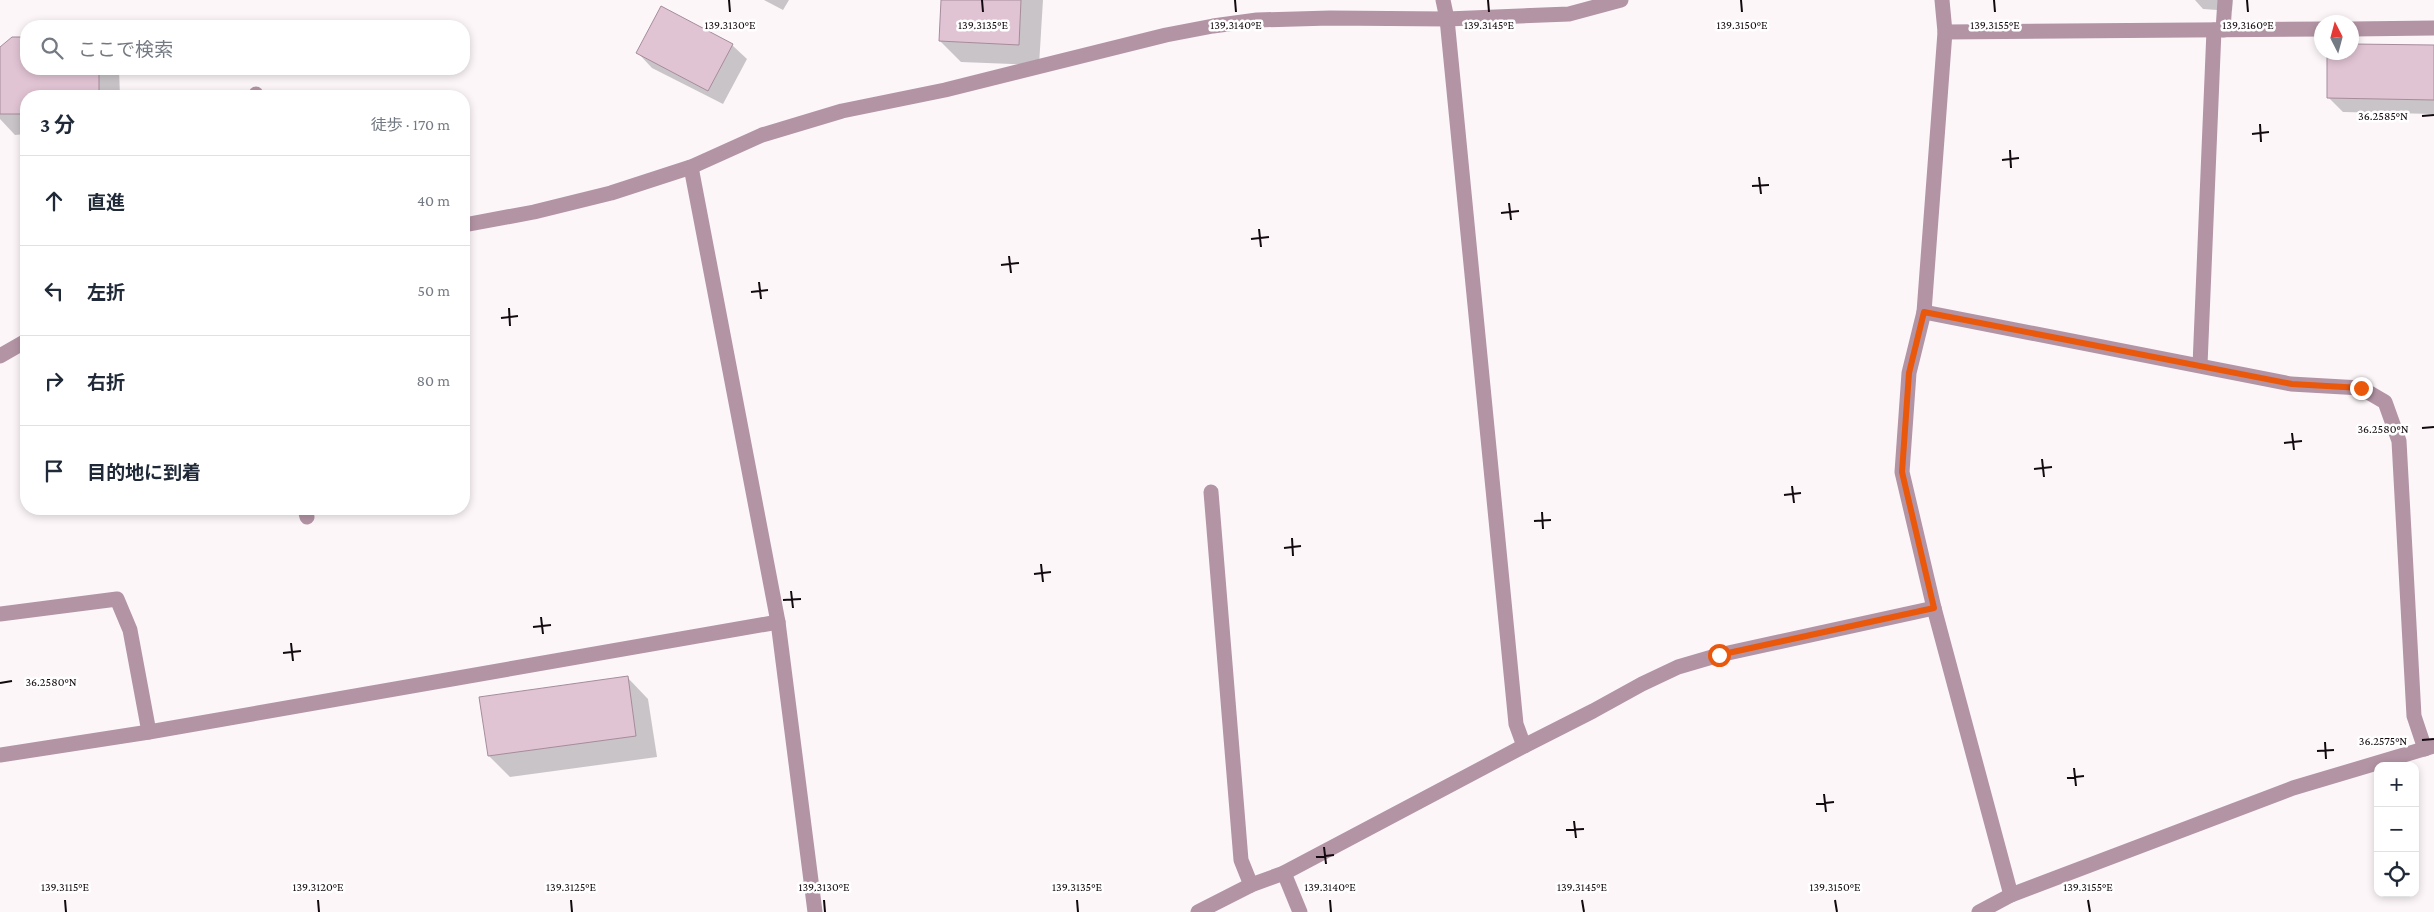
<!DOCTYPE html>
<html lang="ja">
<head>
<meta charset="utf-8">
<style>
  body { margin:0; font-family:"Crimson Pro","Noto Sans JP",serif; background:#f2f2f3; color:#1f2937 }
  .controls { position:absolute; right:15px; bottom:15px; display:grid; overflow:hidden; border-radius:10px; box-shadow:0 2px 8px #0003 }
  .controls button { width:45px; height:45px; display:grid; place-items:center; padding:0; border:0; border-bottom:1px solid #e0e1e3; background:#fff; color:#1f2937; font:25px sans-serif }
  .compass { position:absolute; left:2314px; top:15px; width:45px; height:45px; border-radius:50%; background:#fff; box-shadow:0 2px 8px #0003; rotate:354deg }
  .stop { position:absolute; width:15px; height:15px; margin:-11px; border:4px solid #ea580c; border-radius:50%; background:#fff }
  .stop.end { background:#ea580c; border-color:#fff; box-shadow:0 1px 5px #0008 }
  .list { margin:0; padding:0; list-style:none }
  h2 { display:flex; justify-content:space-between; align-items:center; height:65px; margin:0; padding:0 20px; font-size:21px }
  h2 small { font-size:16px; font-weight:400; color:#747a83 }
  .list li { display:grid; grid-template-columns:32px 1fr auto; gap:15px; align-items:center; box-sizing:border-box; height:90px; padding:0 20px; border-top:1px solid #e0e1e3 }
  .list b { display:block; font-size:19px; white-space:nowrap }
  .list em { font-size:16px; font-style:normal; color:#747a83 }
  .icon { flex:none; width:28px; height:28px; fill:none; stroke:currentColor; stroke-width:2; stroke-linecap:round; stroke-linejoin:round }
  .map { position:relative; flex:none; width:2434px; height:912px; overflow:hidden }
  .search { position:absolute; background:#fff; box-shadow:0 2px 8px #0003; left:20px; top:20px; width:450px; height:55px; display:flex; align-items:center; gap:12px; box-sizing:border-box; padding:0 18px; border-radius:20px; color:#747a83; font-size:19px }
  .panel { position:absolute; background:#fff; box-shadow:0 2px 8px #0003; left:20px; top:90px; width:450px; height:425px; border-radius:20px }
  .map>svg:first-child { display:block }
  .shadow { fill:#0003 }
  .building { fill:#e1c4d4; stroke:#a68c9a }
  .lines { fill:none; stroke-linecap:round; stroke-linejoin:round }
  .minor { stroke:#b394a5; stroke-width:15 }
  .route { stroke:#ea580c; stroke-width:6 }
  .ticks { fill:none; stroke:#12090e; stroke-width:2 }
  .ticks-label { font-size:12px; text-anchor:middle; fill:#12090e; stroke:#fff; stroke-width:5; stroke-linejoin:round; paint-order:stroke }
</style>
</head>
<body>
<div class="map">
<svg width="2434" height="912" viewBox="0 0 2434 912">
  <rect width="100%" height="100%" fill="#fcf6f9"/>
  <g class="shadow">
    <path d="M764,0H789L783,10Z"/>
    <path d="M942,0H1043L1039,65L961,62L940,41Z"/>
    <path d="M2195,0H2233L2232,11L2203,9Z"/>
    <path d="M12,38H26V69H119L120,96H26V134L15,135L0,119V49Z"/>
    <path d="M732,45L747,59L723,104L652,68L638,53Z"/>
    <path d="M2352,45L2434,47V114L2343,112L2328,97L2352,52Z"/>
    <path d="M627,677L648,699L657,757L510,777L489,756Z"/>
  </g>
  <g class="building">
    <path d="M941,0H1021L1019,45L939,41Z"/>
    <path d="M661,6L733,44L708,91L636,53Z"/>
    <path d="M12,37H26V69H99V96H26V114H0V47Z"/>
    <path d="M2352,44L2434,45V100L2327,98V52H2352Z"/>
    <path d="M628,676L636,736L488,756L479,697Z"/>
  </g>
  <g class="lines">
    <g class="minor">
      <path d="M1443,0L1447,19L1516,724L1524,746"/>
      <path d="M1942,0L1945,32L1924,312L1909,373L1902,472L1934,608L2011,895"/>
      <path d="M2352,29L2434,28"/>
      <path d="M2223,30L2225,0"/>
      <path d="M1945,32L2322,29"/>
      <path d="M256,94V96"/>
      <path d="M691,167L778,622L815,912"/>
      <path d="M464,225L534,212L611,193L691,167L762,135L842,111L945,90L1166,35L1213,26L1257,20L1330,18L1447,19L1569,14L1621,0"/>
      <path d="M1924,312L2291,384L2361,388L2385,402L2399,441L2414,716L2425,749"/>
      <path d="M0,356L26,341"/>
      <path d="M2200,365L2214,30"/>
      <path d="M1211,492L1241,860L1251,885"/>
      <path d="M305,509L307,517"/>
      <path d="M0,614L117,599L130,630L149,732"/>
      <path d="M0,755L149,732L778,622"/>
      <path d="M1284,873L1300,912"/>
      <path d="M1198,912L1251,885L1284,873L1524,746L1593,711L1642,684L1678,667L1719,655L1934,608"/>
      <path d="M1979,912L2011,895L2293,788L2434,746"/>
    </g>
  </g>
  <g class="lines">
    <path class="route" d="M1719,655L1934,608L1902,472L1909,373L1924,312L2292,384L2361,388"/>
  </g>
  <path class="ticks" d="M729,0L730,12M982,0L983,12M1235,0L1236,12M1488,0L1489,12M1741,0L1742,12M1994,0L1995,12M2247,0L2248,12M2422,116L2434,115M2260,124L2261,142M2252,134L2269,132M2010,150L2011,168M2002,160L2019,158M1759,177L1761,194M1752,186L1769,185M1509,203L1511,220M1501,213L1519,211M1259,229L1261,247M1251,239L1269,237M1009,256L1011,273M1001,265L1019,263M759,282L761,299M751,292L768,290M509,308L510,326M501,318L518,316M2422,428L2434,427M2292,433L2294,450M2284,443L2302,441M2042,459L2044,477M2034,469L2052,467M1792,486L1794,503M1784,495L1801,493M1542,512L1543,529M1534,521L1551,520M1292,538L1293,556M1284,548L1301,546M1041,564L1043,582M1034,574L1051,572M791,591L793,608M783,600L801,599M541,617L543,634M533,627L551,625M291,643L293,661M283,653L301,651M0,683L12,681M2422,740L2434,739M2325,742L2326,759M2317,751L2334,750M2074,768L2076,786M2067,778L2084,776M1824,794L1826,812M1816,804L1834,802M1574,821L1576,838M1566,830L1584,829M1324,847L1326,864M1316,857L1334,855M65,900L66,912M318,900L319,912M571,900L572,912M824,900L825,912M1077,900L1078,912M1330,900L1331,912M1582,900L1584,912M1835,900L1837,912M2088,900L2090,912"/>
  <g class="ticks-label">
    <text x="730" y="29">139.3130°E</text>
    <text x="983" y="29">139.3135°E</text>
    <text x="1236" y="29">139.3140°E</text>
    <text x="1489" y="29">139.3145°E</text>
    <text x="1742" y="29">139.3150°E</text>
    <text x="1995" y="29">139.3155°E</text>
    <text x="2248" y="29">139.3160°E</text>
    <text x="2383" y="120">36.2585°N</text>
    <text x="2383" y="433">36.2580°N</text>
    <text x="51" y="686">36.2580°N</text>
    <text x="2383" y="745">36.2575°N</text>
    <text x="65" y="891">139.3115°E</text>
    <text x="318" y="891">139.3120°E</text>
    <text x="571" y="891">139.3125°E</text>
    <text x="824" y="891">139.3130°E</text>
    <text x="1077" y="891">139.3135°E</text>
    <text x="1330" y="891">139.3140°E</text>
    <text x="1582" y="891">139.3145°E</text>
    <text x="1835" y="891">139.3150°E</text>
    <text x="2088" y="891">139.3155°E</text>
  </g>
</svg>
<div class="controls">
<button>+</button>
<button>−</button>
<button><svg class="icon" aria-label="locate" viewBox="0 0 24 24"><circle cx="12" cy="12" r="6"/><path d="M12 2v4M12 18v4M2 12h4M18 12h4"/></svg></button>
</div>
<svg class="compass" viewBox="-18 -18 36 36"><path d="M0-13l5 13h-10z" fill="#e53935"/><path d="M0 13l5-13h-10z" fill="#747a83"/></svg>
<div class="stop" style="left:1719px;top:655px"></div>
<div class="stop end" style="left:2361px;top:388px"></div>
<div class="search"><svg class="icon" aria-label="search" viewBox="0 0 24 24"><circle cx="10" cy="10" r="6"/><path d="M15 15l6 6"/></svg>ここで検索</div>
<section class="panel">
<h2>3 分<small>徒歩 · 170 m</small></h2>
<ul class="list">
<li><svg class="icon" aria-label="ahead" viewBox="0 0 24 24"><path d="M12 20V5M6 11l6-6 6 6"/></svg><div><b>直進</b></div><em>40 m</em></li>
<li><svg class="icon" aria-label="left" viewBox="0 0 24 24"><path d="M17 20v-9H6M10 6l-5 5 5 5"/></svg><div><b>左折</b></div><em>50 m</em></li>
<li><svg class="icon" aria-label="right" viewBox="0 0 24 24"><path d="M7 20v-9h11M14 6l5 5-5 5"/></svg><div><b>右折</b></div><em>80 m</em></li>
<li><svg class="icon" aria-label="arrive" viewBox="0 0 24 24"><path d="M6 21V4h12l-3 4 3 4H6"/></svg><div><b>目的地に到着</b></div></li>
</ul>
</section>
</div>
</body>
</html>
